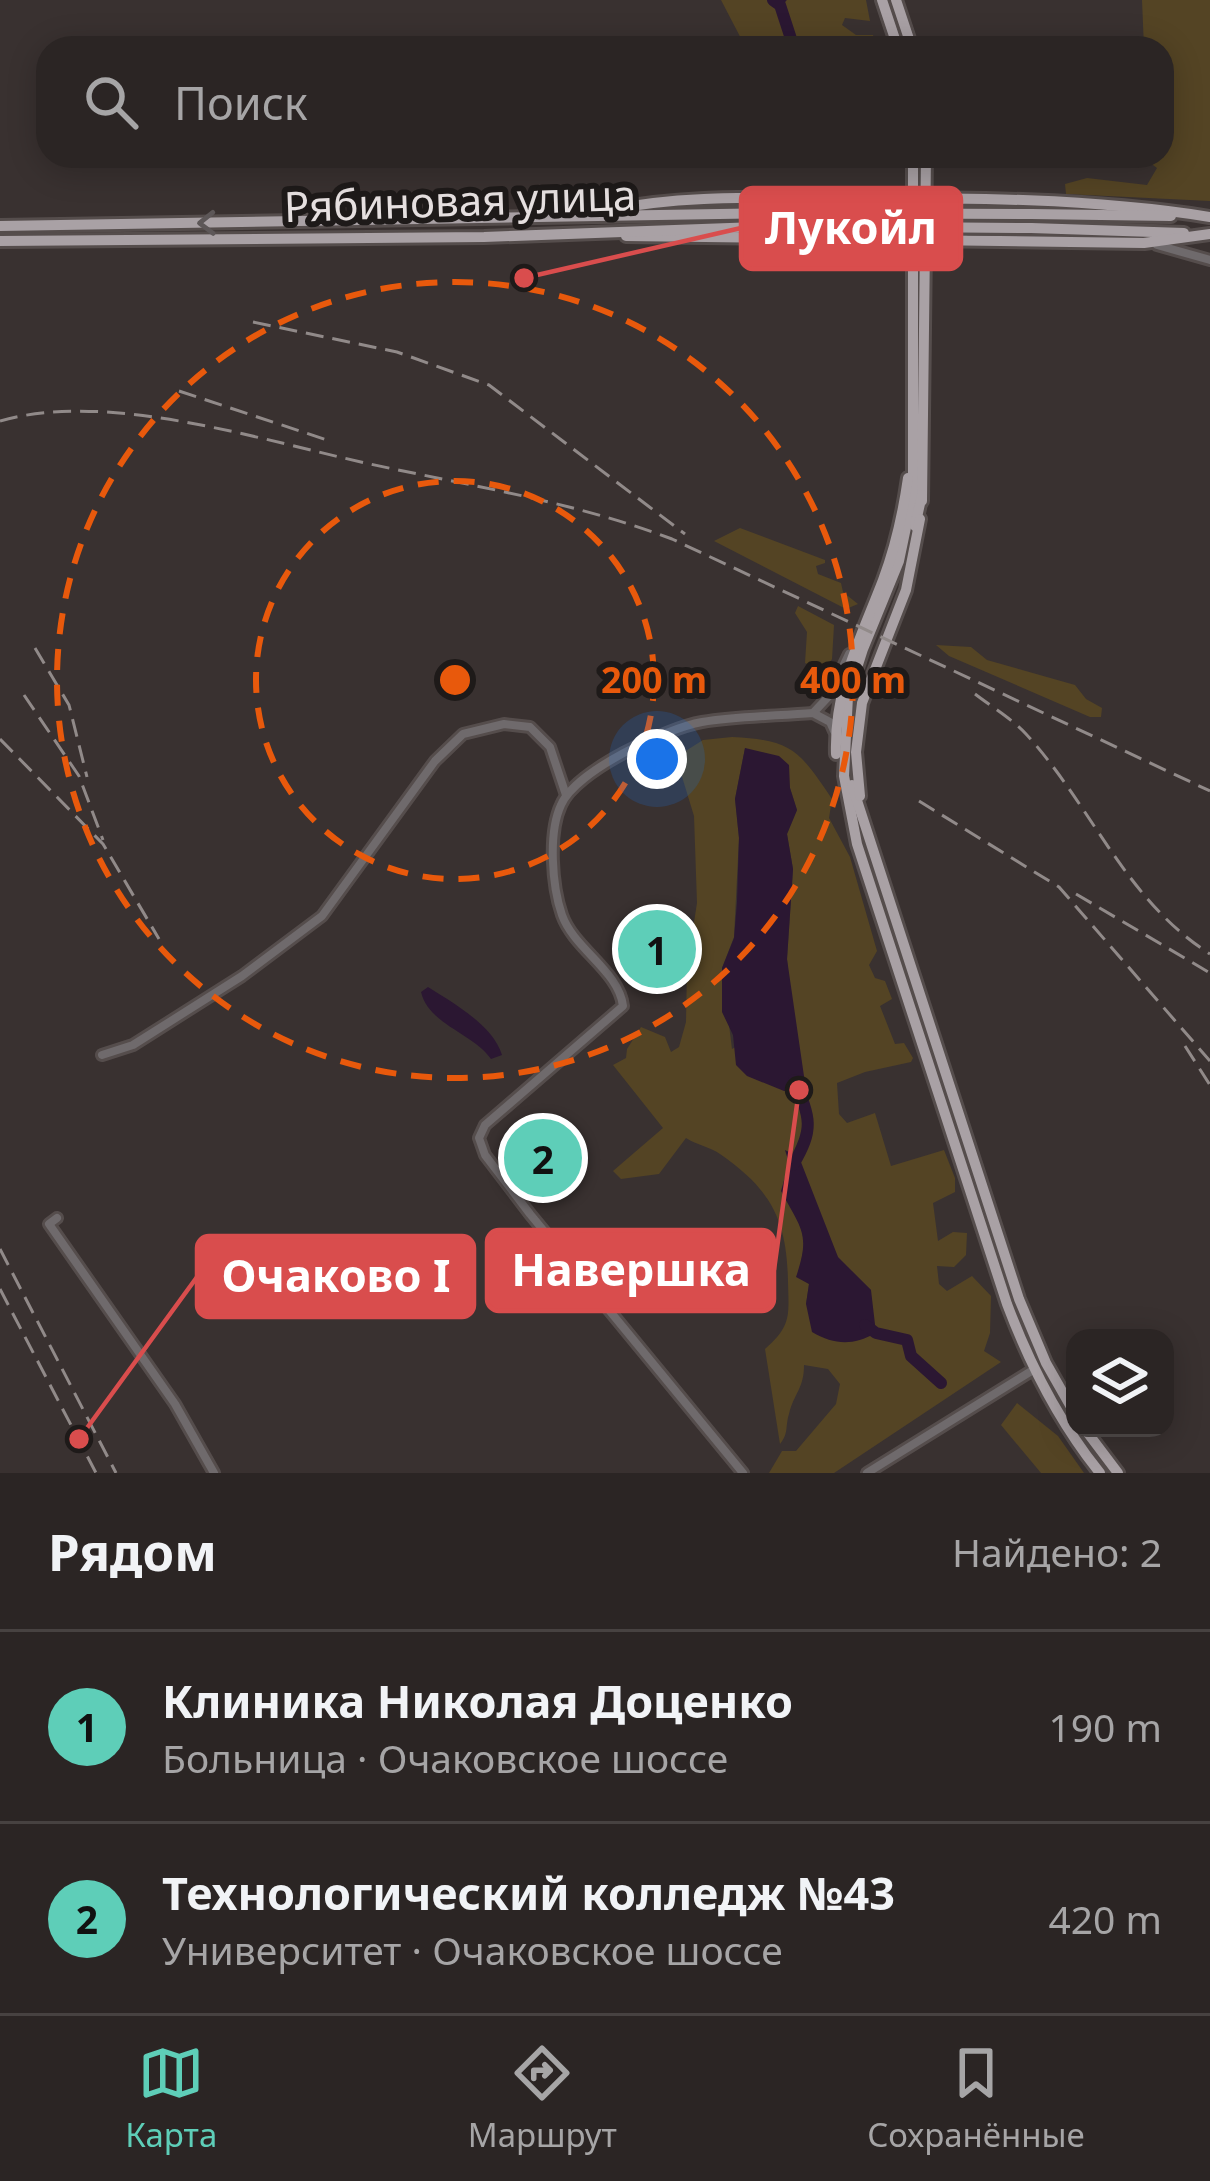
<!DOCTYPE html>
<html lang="ru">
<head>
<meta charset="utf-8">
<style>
  body { margin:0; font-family:"Noto Sans",sans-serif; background:#332d2c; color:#f1f3f6 }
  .controls { position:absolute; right:36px; bottom:36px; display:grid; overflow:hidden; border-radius:24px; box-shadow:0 6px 30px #0003 }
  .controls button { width:108px; height:108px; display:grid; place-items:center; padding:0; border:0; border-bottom:3px solid #474241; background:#2b2524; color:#f1f3f6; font:60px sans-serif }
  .you { position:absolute; left:657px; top:759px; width:42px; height:42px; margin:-30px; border:9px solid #fff; border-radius:50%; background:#1a73e8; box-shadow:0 0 0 18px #1a73e833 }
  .badge { display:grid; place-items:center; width:78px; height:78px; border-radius:50%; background:#5eceb8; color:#111; font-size:39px; font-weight:700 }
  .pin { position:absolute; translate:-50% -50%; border:6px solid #fff; box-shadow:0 3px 12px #0006 }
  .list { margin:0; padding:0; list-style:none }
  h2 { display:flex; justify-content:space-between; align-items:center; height:156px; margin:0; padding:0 48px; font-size:51px }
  h2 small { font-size:39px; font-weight:400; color:#a6a5a6 }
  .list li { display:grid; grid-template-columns:78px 1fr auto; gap:36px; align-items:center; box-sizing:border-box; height:192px; padding:0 48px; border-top:3px solid #474241 }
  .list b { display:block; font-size:45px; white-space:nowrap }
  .list p { margin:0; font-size:39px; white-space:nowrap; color:#a6a5a6 }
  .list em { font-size:39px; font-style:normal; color:#a6a5a6 }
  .icon { flex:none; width:66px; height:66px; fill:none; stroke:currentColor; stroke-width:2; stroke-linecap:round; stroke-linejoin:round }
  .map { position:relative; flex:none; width:1210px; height:1473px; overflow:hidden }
  .search { position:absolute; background:#2b2524; box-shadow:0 6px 30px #0003; left:36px; right:36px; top:36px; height:132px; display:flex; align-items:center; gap:30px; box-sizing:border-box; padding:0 42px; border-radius:36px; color:#a6a5a6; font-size:45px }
  .sheet { height:540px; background:#2b2524 }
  nav { display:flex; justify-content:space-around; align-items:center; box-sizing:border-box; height:168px; border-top:3px solid #474241; background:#2b2524; font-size:33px; color:#a6a5a6 }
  nav a { display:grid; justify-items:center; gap:6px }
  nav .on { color:#5eceb8 }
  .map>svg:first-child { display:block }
  .green { fill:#544424; fill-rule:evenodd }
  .water { fill:#2b1732 }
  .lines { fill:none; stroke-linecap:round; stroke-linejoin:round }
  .stream { stroke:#2b1732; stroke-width:3 }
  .river { stroke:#2b1732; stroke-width:12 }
  .minor-casing { stroke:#554d4c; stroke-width:14 }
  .major-casing { stroke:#554d4c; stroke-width:16 }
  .minor { stroke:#6f6a6c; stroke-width:8 }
  .major { stroke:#a9a1a5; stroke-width:10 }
  .rail { stroke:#918a89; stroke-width:3; stroke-dasharray:18 9; stroke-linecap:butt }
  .major-bridge-casing { stroke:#554d4c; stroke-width:16; stroke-linecap:butt }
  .major-bridge { stroke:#a9a1a5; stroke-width:10 }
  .oneway { stroke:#5d5758 }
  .ring { fill:none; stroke:#e8590c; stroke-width:6; stroke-dasharray:21 15 }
  .labels { text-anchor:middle; stroke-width:12; stroke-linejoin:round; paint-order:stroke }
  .street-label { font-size:42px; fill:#e6e0e0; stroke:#1e1a19 }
  .centre { fill:#e8590c; stroke:#1e1a19; stroke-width:6 }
  .ring-label { font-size:36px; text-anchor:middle; font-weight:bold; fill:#e8590c; stroke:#1e1a19; stroke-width:12; stroke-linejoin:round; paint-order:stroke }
  .leader { fill:none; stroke:#d94d4d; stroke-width:4.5 }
  .callout-dot { fill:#d94d4d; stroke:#1e1a19; stroke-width:4.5 }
  .callout { fill:#d94d4d; stroke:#d94d4d; stroke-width:4.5 }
  .callout-label { font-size:45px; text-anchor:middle; font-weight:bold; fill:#fff }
</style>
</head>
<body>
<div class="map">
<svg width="1210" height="1473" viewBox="0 0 1210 1473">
  <rect width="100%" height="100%" fill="#393130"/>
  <g class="green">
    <path d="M721,0H866L870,21L845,18L842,25L856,35H873L877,48H746Z"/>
    <path d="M1142,0H1210V201L1066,194L1065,184L1087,178L1147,185L1157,168L1141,156H1162V48H1144Z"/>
    <path d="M740,528L825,560V563L816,566L818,574L841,583L843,592L858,604L846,609L714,541Z"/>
    <path d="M798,606L834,625L832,659L824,672L805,663L807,632L795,613Z"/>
    <path d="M936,645L971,647L987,660L1075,685L1086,699L1102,708L1101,717H1090L949,656Z"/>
    <path d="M732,737C792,740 799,750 832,799L829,818L850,857L877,951L869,965L875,978L885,981L892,999L880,1006L895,1044L904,1043L913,1058L911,1062L865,1072L837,1083L839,1114L847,1123L875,1113L891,1166L944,1150L955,1178V1192L933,1203L938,1241L953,1232L967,1233L966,1255L954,1267L937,1266L939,1284L947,1291L972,1276L991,1296L990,1333L984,1351L1001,1362L834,1473H769L782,1451H796L836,1404L840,1384L828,1369L804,1365C804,1389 794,1393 789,1414C785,1427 789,1433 780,1444L765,1349C791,1326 789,1317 788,1282C787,1221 772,1190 720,1154C710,1147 697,1145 686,1138L659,1174L621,1179L613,1171L663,1128L613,1065L626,1058L627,1049L641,1027L665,1037L671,1052L679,1047L686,1022L687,967L697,903L694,816L676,757L703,740ZM745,748L790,788L797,810L787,834L793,869L787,959L792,1015L732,1049L722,968L734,937L739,838L735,799ZM789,1163L813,1199L838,1258L871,1290L806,1304L809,1284L797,1276C811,1233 801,1228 782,1191Z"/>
    <path d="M1017,1403L1058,1436L1084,1473H1041L1001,1425Z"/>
  </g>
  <g class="water">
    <path d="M745,748L779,756L789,765L790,788L797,810L787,834L793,869L787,959L805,1083L802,1090L784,1091L747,1076L736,1065L733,1035L722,1012V968L734,938L737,902L739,838L735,799Z"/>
    <path d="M428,987C453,1003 493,1025 502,1055L491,1059C473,1033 429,1025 421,992Z"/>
    <path d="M785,1150L799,1157L838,1257L871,1290L876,1333C852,1346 835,1345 812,1332L806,1304L809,1284L796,1277C811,1233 801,1229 781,1191L789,1163Z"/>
  </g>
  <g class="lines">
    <path class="stream" d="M780,5L785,0"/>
    <g class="river">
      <path d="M773,0L780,5L794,48"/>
      <path d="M793,1165C814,1129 811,1119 794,1080"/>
      <path d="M865,1325L876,1333L907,1340L911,1356L941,1383"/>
    </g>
    <g class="minor-casing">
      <g id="minor">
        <path d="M962,200L951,206L946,219L952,232L964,238"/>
        <path d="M1157,245L1210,260"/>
        <path d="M814,712L829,696L849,654"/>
        <path d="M102,1055L133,1045L242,976L322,916L435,761L463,734L504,724L530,727L550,747L566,795"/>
        <path d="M57,1218L49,1224L175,1404L214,1473"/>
        <path d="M743,1473L530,1214L485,1155L479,1138L485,1125L623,1006C619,971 574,949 562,915C552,886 548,833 561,805C575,771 667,728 702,722C738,716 777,716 813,713L830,722L834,731"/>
        <path d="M867,1473L1033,1370"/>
      </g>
    </g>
    <g class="major-casing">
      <g id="major">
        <path d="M882,0L898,48"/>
        <path d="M896,0L912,48"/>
        <path d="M913,156V494L899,561L863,649L848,696L844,776L857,844L1007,1304C1030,1365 1059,1422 1100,1473"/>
        <path d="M609,210C682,195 757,198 831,198C957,198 1085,197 1210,217"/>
        <path d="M1031,214L1171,216"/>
        <path d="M0,226L786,213"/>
        <path d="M1031,228L1184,233"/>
        <path d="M626,236L1144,243L1210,234"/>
        <path d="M0,241L484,237L786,226"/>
        <path d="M922,501L926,156"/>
        <path d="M915,526L922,495"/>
        <path d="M836,754C834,688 860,640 883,580C895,548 903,513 908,478"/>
        <path d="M852,785L1019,1299L1046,1363L1075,1414"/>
        <path d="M860,796L856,752L862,703L906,590L920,519"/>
        <path d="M1084,1428L1118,1473"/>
      </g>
    </g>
    <use href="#minor" class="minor"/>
    <use href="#major" class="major"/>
    <g class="rail">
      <path d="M253,322L397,352L489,385L685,534"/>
      <path d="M179,391L327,440"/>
      <path d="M0,421C108,390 260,440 370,464C472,486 574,502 672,539L1210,791"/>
      <path d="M35,648L69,705L87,777"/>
      <path d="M975,694C992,707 1012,719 1026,734C1092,806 1125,900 1210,954"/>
      <path d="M24,695L79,776L103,840"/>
      <path d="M0,739L103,844L159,939"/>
      <path d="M919,801L1059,887L1210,1061"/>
      <path d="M1076,894L1210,973"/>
      <path d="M1185,1046L1210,1085"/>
      <path d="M0,1249L116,1473"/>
      <path d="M0,1289L96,1473"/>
    </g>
    <g class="major-bridge-casing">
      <g id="major-bridge">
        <path d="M786,213L1031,214"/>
        <path d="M786,226L1031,228"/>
      </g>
    </g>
    <use href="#major-bridge" class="major-bridge"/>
  </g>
  <defs><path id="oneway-chevron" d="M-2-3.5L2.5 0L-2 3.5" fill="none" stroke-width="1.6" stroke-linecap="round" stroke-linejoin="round" transform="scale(3)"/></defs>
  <use class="oneway" href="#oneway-chevron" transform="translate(207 223) rotate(179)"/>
  <g class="ring">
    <circle cx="455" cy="680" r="199"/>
    <circle cx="455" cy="680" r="398"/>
  </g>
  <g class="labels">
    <g class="street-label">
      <text transform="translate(460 201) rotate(-2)" y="15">Рябиновая улица</text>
    </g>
  </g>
  <circle cx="455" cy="680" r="18" class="centre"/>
  <g class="ring-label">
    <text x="654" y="693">200 m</text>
    <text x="853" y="693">400 m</text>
  </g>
  <path class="leader" d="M524 278L741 228M799 1090L774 1270M79 1439L197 1277"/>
  <g class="callout-dot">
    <circle cx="524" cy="278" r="12"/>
    <circle cx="799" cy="1090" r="12"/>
    <circle cx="79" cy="1439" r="12"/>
  </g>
  <g class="callout">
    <rect x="741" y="188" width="220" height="81" rx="12"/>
    <rect x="487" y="1230" width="287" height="81" rx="12"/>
    <rect x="197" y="1236" width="277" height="81" rx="12"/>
  </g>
  <g class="callout-label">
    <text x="851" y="244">Лукойл</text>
    <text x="631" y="1286">Навершка</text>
    <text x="336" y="1292">Очаково I</text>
  </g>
</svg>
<div class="controls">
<button><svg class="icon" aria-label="layers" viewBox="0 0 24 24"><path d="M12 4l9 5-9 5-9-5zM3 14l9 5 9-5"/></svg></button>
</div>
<div class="you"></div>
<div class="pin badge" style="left:657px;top:949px">1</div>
<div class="pin badge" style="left:543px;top:1158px">2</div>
<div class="search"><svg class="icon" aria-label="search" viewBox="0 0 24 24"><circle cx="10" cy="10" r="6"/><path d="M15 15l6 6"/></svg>Поиск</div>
</div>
<section class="sheet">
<h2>Рядом<small>Найдено: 2</small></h2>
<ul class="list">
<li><span class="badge">1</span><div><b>Клиника Николая Доценко</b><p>Больница · Очаковское шоссе</p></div><em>190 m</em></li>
<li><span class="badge">2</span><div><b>Технологический колледж №43</b><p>Университет · Очаковское шоссе</p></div><em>420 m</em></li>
</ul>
</section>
<nav>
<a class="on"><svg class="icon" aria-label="map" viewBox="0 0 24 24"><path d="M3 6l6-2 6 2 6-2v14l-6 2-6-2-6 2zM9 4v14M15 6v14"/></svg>Карта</a>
<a><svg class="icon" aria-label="directions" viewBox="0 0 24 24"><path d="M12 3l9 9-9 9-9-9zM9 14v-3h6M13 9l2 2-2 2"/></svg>Маршрут</a>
<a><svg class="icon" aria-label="saved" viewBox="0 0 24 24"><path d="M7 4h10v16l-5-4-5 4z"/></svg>Сохранённые</a>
</nav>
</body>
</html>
